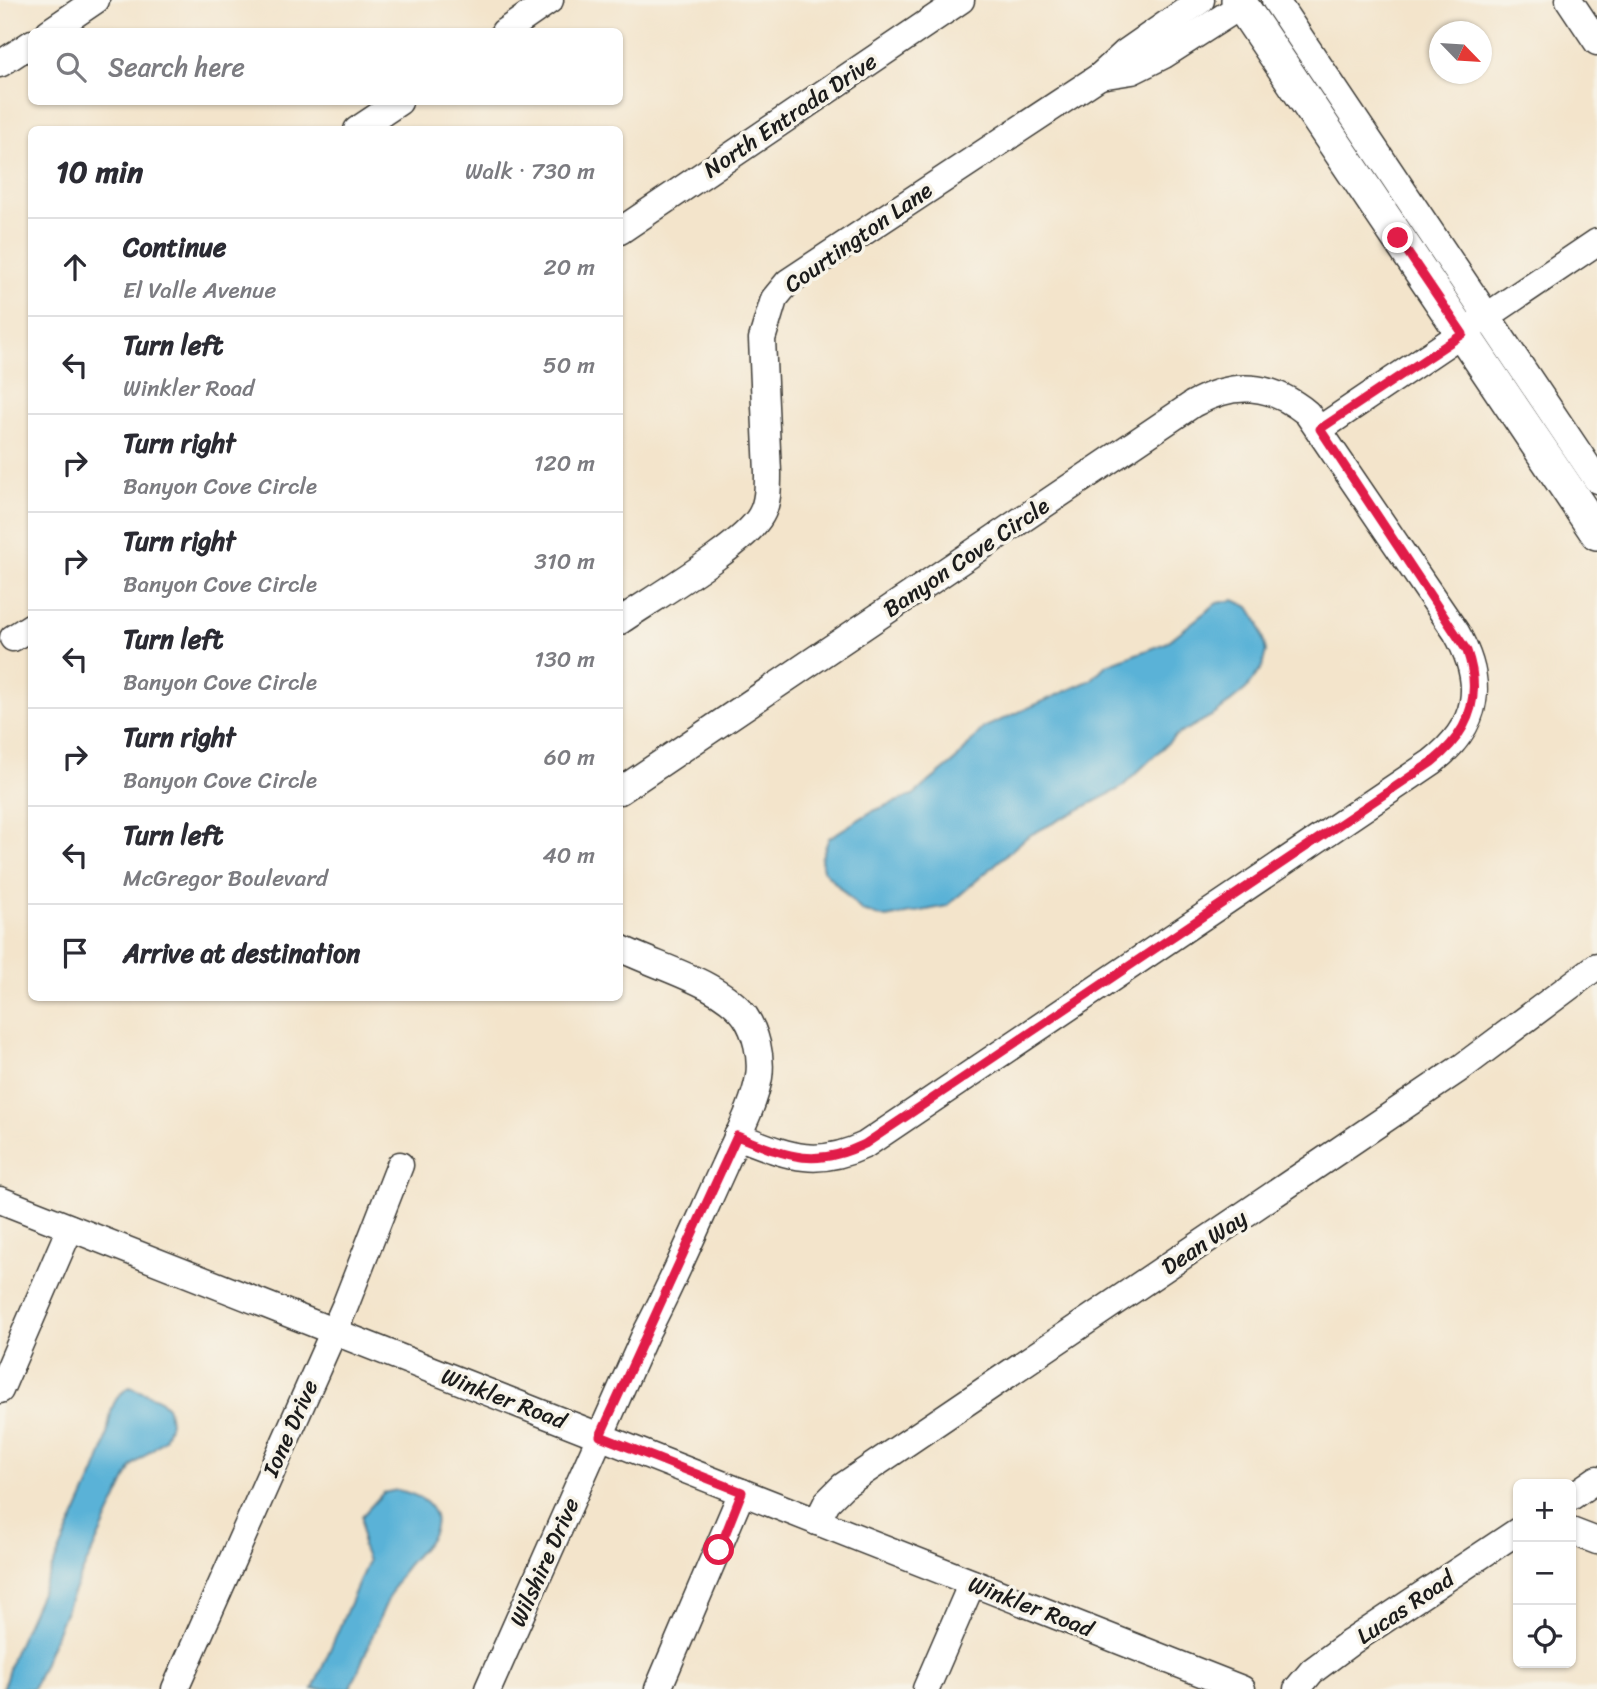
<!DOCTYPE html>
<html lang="en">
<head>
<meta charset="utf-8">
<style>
  body { margin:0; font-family:Sriracha,sans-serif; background:#f2f2f3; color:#2b2b33 }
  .controls { position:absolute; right:21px; bottom:21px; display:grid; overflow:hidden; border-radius:10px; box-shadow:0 2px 5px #0004 }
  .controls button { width:63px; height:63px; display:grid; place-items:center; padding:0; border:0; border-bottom:2px solid #e1e1e2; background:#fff; color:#2b2b33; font:35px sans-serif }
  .compass { position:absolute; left:1429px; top:21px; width:63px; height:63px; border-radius:50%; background:#fff; box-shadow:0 2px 5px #0004; rotate:115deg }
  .stop { position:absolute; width:21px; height:21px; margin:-16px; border:5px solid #e11d48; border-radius:50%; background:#fff }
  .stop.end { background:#e11d48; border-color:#fff; box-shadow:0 2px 7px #0008 }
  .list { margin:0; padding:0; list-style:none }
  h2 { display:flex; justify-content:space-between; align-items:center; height:91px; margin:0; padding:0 28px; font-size:30px }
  h2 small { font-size:23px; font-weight:400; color:#7c7c81 }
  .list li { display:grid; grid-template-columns:46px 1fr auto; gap:21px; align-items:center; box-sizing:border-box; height:98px; padding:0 28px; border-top:2px solid #e1e1e2 }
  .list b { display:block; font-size:26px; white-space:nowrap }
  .list p { margin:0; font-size:23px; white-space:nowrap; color:#7c7c81 }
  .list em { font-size:23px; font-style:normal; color:#7c7c81 }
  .icon { flex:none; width:38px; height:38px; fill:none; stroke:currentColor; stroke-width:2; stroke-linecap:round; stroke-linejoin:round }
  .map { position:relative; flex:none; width:1597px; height:1689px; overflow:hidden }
  .search { position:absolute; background:#fff; box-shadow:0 2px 5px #0004; left:28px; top:28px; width:595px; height:77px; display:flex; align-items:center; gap:18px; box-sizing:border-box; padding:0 24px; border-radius:10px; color:#7c7c81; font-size:26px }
  .panel { position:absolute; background:#fff; box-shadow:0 2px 5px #0004; left:28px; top:126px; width:595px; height:875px; border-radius:10px }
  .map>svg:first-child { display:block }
  .water { fill:#5ab2d7; stroke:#3b677a; stroke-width:2 }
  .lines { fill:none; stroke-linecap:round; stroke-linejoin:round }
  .minor-casing { stroke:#3c3a36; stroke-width:29 }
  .major-casing { stroke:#3c3a36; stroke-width:36 }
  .minor { stroke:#fff; stroke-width:26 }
  .major { stroke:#fff; stroke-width:33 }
  .route { stroke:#e11d48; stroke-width:9 }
  .labels { text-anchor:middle; stroke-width:7; stroke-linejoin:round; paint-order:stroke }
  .street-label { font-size:23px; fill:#1c1c1c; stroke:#f7f3e8 }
</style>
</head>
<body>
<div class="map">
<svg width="1597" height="1689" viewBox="0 0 1597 1689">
  <rect width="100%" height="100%" fill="#f7f3e8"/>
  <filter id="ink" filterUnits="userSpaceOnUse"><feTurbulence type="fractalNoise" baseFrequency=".0143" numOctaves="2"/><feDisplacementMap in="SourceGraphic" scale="14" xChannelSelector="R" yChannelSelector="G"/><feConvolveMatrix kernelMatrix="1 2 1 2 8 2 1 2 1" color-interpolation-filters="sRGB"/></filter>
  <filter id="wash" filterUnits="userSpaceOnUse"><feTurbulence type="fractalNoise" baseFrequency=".00686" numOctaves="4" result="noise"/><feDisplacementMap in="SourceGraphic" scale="28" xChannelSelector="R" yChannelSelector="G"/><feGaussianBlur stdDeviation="1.57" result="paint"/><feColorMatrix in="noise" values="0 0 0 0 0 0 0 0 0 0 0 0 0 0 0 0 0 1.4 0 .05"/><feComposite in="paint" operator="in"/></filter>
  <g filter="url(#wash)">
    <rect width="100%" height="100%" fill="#f3e4cb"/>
    <g class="water">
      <path d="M1234,600L1249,607L1259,623L1266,651L1262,667L1246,689L1217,713L1175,736L1121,788L1028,836L947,906L886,918L862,911L823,870L821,859L829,838L871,812L913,795L956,760L983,728L1091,680L1106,665L1166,643L1217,603Z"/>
      <path d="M130,1387L159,1399L168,1408L170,1423L164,1440L132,1466L76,1586L33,1689H3L13,1655L95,1472C99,1461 104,1451 106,1440C111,1418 108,1399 130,1387Z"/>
      <path d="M397,1490C412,1493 430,1499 435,1516C440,1538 413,1555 403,1571C383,1603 367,1653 350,1689H313L368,1561L362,1546V1516L383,1493Z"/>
    </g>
  </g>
  <g filter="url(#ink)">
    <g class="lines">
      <g class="minor-casing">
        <g id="minor">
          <path d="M1275,0L1597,480"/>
          <path d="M1569,0L1597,42"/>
          <path d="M49,32L96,0"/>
          <path d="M504,32L550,0"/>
          <path d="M0,64L32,43"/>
          <path d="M1100,76L1132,71L1164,55L1242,5"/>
          <path d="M357,130L399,102"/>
          <path d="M620,231L961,0"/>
          <path d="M1320,429L1597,242"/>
          <path d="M620,621C652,599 745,545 761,515C768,503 768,487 768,473L762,339L774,299L788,282L1100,76L1125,53L1201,0"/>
          <path d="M13,638L32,626"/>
          <path d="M620,791L1193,404C1234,381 1270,383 1307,413L1456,632C1486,684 1479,725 1432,762L865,1145C814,1169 787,1155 737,1136"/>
          <path d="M0,1200L1242,1689"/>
          <path d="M0,1390L70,1228"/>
          <path d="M1571,1497L1597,1479"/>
          <path d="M817,1522L827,1502L843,1486L1462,1067L1597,966"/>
          <path d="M1571,1531L1597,1541"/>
          <path d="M175,1689L345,1306L400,1165"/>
          <path d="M488,1689L645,1335C674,1280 698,1223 724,1166C736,1138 754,1107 759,1077C762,1057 756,1032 745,1016C720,982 657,967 620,948"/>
          <path d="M658,1689L742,1492"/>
          <path d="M926,1689L972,1583"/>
          <path d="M1297,1689L1312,1671L1351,1642L1518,1531"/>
        </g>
      </g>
      <g class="major-casing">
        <path id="major" d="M1238,0L1597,533"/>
      </g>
      <use href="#minor" class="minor"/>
      <use href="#major" class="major"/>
    </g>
  </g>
  <g class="lines" filter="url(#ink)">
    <path class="route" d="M719,1550L742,1492L600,1436L737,1136C787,1156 813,1169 865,1144L1432,762C1469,733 1483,697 1467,651L1320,429L1463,334L1398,238"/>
  </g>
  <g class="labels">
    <g class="street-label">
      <text transform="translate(790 115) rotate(-34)" y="8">North Entrada Drive</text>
      <text transform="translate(858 237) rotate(-35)" y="8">Courtington Lane</text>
      <text transform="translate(966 557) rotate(-34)" y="8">Banyon Cove Circle</text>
      <text transform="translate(1204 1242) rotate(-34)" y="8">Dean Way</text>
      <text transform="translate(504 1398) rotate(21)" y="8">Winkler Road</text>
      <text transform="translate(290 1428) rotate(-66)" y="8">Ione Drive</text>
      <text transform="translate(544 1562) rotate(-66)" y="8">Wilshire Drive</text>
      <text transform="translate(1031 1606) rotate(21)" y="8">Winkler Road</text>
      <text transform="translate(1405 1607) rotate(-34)" y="8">Lucas Road</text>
    </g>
  </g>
</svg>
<div class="controls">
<button>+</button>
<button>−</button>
<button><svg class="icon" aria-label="locate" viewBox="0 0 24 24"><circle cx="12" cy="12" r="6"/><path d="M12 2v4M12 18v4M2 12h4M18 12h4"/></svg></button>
</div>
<svg class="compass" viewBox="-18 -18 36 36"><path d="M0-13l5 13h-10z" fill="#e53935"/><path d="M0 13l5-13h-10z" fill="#7c7c81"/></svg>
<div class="stop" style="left:719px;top:1550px"></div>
<div class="stop end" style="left:1398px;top:238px"></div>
<div class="search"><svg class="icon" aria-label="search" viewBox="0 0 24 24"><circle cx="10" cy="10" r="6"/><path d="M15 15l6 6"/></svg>Search here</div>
<section class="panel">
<h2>10 min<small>Walk · 730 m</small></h2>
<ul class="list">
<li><svg class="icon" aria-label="ahead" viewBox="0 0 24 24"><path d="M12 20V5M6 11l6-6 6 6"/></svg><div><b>Continue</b><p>El Valle Avenue</p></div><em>20 m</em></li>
<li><svg class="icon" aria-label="left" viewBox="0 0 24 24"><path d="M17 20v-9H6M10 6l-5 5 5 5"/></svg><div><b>Turn left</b><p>Winkler Road</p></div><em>50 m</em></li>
<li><svg class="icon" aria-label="right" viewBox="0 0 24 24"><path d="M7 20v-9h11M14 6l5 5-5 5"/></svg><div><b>Turn right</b><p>Banyon Cove Circle</p></div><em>120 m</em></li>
<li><svg class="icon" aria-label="right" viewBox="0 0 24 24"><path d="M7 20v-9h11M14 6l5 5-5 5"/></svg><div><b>Turn right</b><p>Banyon Cove Circle</p></div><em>310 m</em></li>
<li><svg class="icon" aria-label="left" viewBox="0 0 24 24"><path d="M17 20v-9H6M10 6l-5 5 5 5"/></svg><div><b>Turn left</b><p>Banyon Cove Circle</p></div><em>130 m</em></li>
<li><svg class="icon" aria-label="right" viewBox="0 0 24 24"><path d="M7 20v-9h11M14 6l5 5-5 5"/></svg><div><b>Turn right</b><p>Banyon Cove Circle</p></div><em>60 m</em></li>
<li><svg class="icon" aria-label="left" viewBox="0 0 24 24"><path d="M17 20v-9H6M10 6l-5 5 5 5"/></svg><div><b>Turn left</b><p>McGregor Boulevard</p></div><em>40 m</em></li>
<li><svg class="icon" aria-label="arrive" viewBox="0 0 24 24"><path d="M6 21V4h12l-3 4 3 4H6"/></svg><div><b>Arrive at destination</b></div></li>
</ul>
</section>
</div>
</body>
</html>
